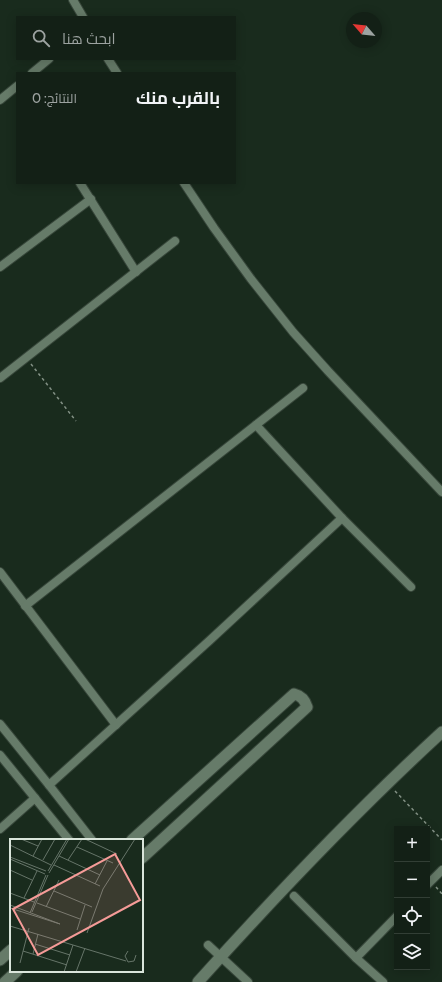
<!DOCTYPE html>
<html lang="ar">
<head>
<meta charset="utf-8">
<style>
  body { margin:0; font-family:Cabin,Cairo,sans-serif; background:#1c281f; color:#f1f3f6; direction:rtl }
  .controls { position:absolute; right:12px; bottom:12px; display:grid; overflow:hidden; border-radius:0px; box-shadow:0 2px 10px #0003 }
  .controls button { width:36px; height:36px; display:grid; place-items:center; padding:0; border:0; border-bottom:1px solid #323e35; background:#132016; color:#f1f3f6; font:20px sans-serif }
  .compass { position:absolute; left:346px; top:12px; width:36px; height:36px; border-radius:50%; background:#132016; box-shadow:0 2px 10px #0003; rotate:298deg }
  .list { margin:0; padding:0; list-style:none }
  h2 { display:flex; justify-content:space-between; align-items:center; height:52px; margin:0; padding:0 16px; font-size:17px }
  h2 small { font-size:13px; font-weight:400; color:#9da3a1 }
  .icon { flex:none; width:22px; height:22px; fill:none; stroke:currentColor; stroke-width:2; stroke-linecap:round; stroke-linejoin:round }
  .map { position:relative; flex:none; width:442px; height:982px; overflow:hidden; direction:ltr }
  .search { position:absolute; background:#132016; box-shadow:0 2px 10px #0003; left:16px; top:16px; width:220px; height:44px; display:flex; align-items:center; gap:10px; box-sizing:border-box; padding:0 14px; border-radius:0px; color:#9da3a1; font-size:15px }
  .panel { position:absolute; background:#132016; box-shadow:0 2px 10px #0003; left:16px; top:72px; width:220px; height:112px; border-radius:0px; direction:rtl }
  .map>svg:first-child { display:block }
  .lines { fill:none; stroke-linecap:round; stroke-linejoin:round }
  .street-casing { stroke:#37463a; stroke-width:10 }
  .secondary-casing { stroke:#37463a; stroke-width:13 }
  .path { stroke:#839185; stroke-width:1.5; stroke-dasharray:3 3; stroke-linecap:butt }
  .street { stroke:#667b69; stroke-width:8 }
  .secondary { stroke:#667b69; stroke-width:11 }
  .inset-road { fill:none; stroke:#667569; stroke-width:1 }
  .view { fill:#f59b98; fill-opacity:0.15; stroke:#f59b98; stroke-width:2 }
  .inset-edge { fill:none; stroke:#dae5db; stroke-width:2 }
</style>
</head>
<body>
<div class="map">
<svg width="442" height="982" viewBox="0 0 442 982">
  <rect width="100%" height="100%" fill="#192b1d"/>
  <g class="lines">
    <g class="street-casing">
      <g id="street">
        <path d="M73,0L83,17"/>
        <path d="M108,59L117,73"/>
        <path d="M32,73L49,59"/>
        <path d="M0,100L17,86"/>
        <path d="M80,183L136,272"/>
        <path d="M184,183L214,228L251,279L293,332L328,371L442,492"/>
        <path d="M0,267L91,199"/>
        <path d="M0,378L175,241"/>
        <path d="M256,425L342,518L411,587"/>
        <path d="M0,572L116,725"/>
        <path d="M25,606L303,388"/>
        <path d="M0,724L49,785L92,840"/>
        <path d="M0,755L69,840"/>
        <path d="M49,785L209,641L342,518"/>
        <path d="M0,829L35,798"/>
        <path d="M427,885L442,870"/>
        <path d="M294,896L356,958L383,982"/>
        <path d="M208,945L248,982"/>
        <path d="M356,958L397,916"/>
      </g>
    </g>
    <g class="secondary-casing">
      <g id="secondary">
        <path d="M132,840L294,694C302,696 305,700 307,707L142,858"/>
        <path d="M0,960L11,950"/>
        <path d="M5,982L17,971"/>
        <path d="M198,982C276,895 356,811 442,732"/>
      </g>
    </g>
    <g class="path">
      <path d="M31,364L76,421"/>
      <path d="M395,791L442,840"/>
      <path d="M436,887L442,894"/>
    </g>
    <use href="#street" class="street"/>
    <use href="#secondary" class="secondary"/>
  </g>
  <g transform="translate(10 839)">
    <rect width="133" height="133" fill="#192b1d"/>
    <path class="inset-road" d="M11,0L28,7M75,0L107,15M0,6L41,26M67,8L103,24M23,17L32,0M49,17L90,36M0,18L36,32M0,20L35,35M33,21L45,0M58,21L72,0M44,26L90,47M0,31L22,41M38,32L57,0M39,34L59,0M85,45L97,22M44,52L82,68M0,54L24,63M14,59L27,32M27,64L70,80M0,66L50,85L0,69M36,68L49,41M22,73L38,36M20,74L36,36M0,87L116,122M67,91L75,66M77,94L93,50L125,0M25,105L60,116M13,112L57,126M118,112L115,117L118,123L124,122L126,116M23,115L28,95M10,124L19,89M54,133L63,106M66,133L75,109"/>
    <path class="view" d="M105,15L130,61L28,116L3,70Z"/>
    <rect width="133" height="133" class="inset-edge"/>
  </g>
</svg>
<div class="controls">
<button>+</button>
<button>−</button>
<button><svg class="icon" aria-label="locate" viewBox="0 0 24 24"><circle cx="12" cy="12" r="6"/><path d="M12 2v4M12 18v4M2 12h4M18 12h4"/></svg></button>
<button><svg class="icon" aria-label="layers" viewBox="0 0 24 24"><path d="M12 4l9 5-9 5-9-5zM3 14l9 5 9-5"/></svg></button>
</div>
<svg class="compass" viewBox="-18 -18 36 36"><path d="M0-13l5 13h-10z" fill="#e53935"/><path d="M0 13l5-13h-10z" fill="#9da3a1"/></svg>
<div class="search"><svg class="icon" aria-label="search" viewBox="0 0 24 24"><circle cx="10" cy="10" r="6"/><path d="M15 15l6 6"/></svg>ابحث هنا</div>
<section class="panel">
<h2>بالقرب منك<small>النتائج: 0</small></h2>
<ul class="list">
</ul>
</section>
</div>
</body>
</html>
